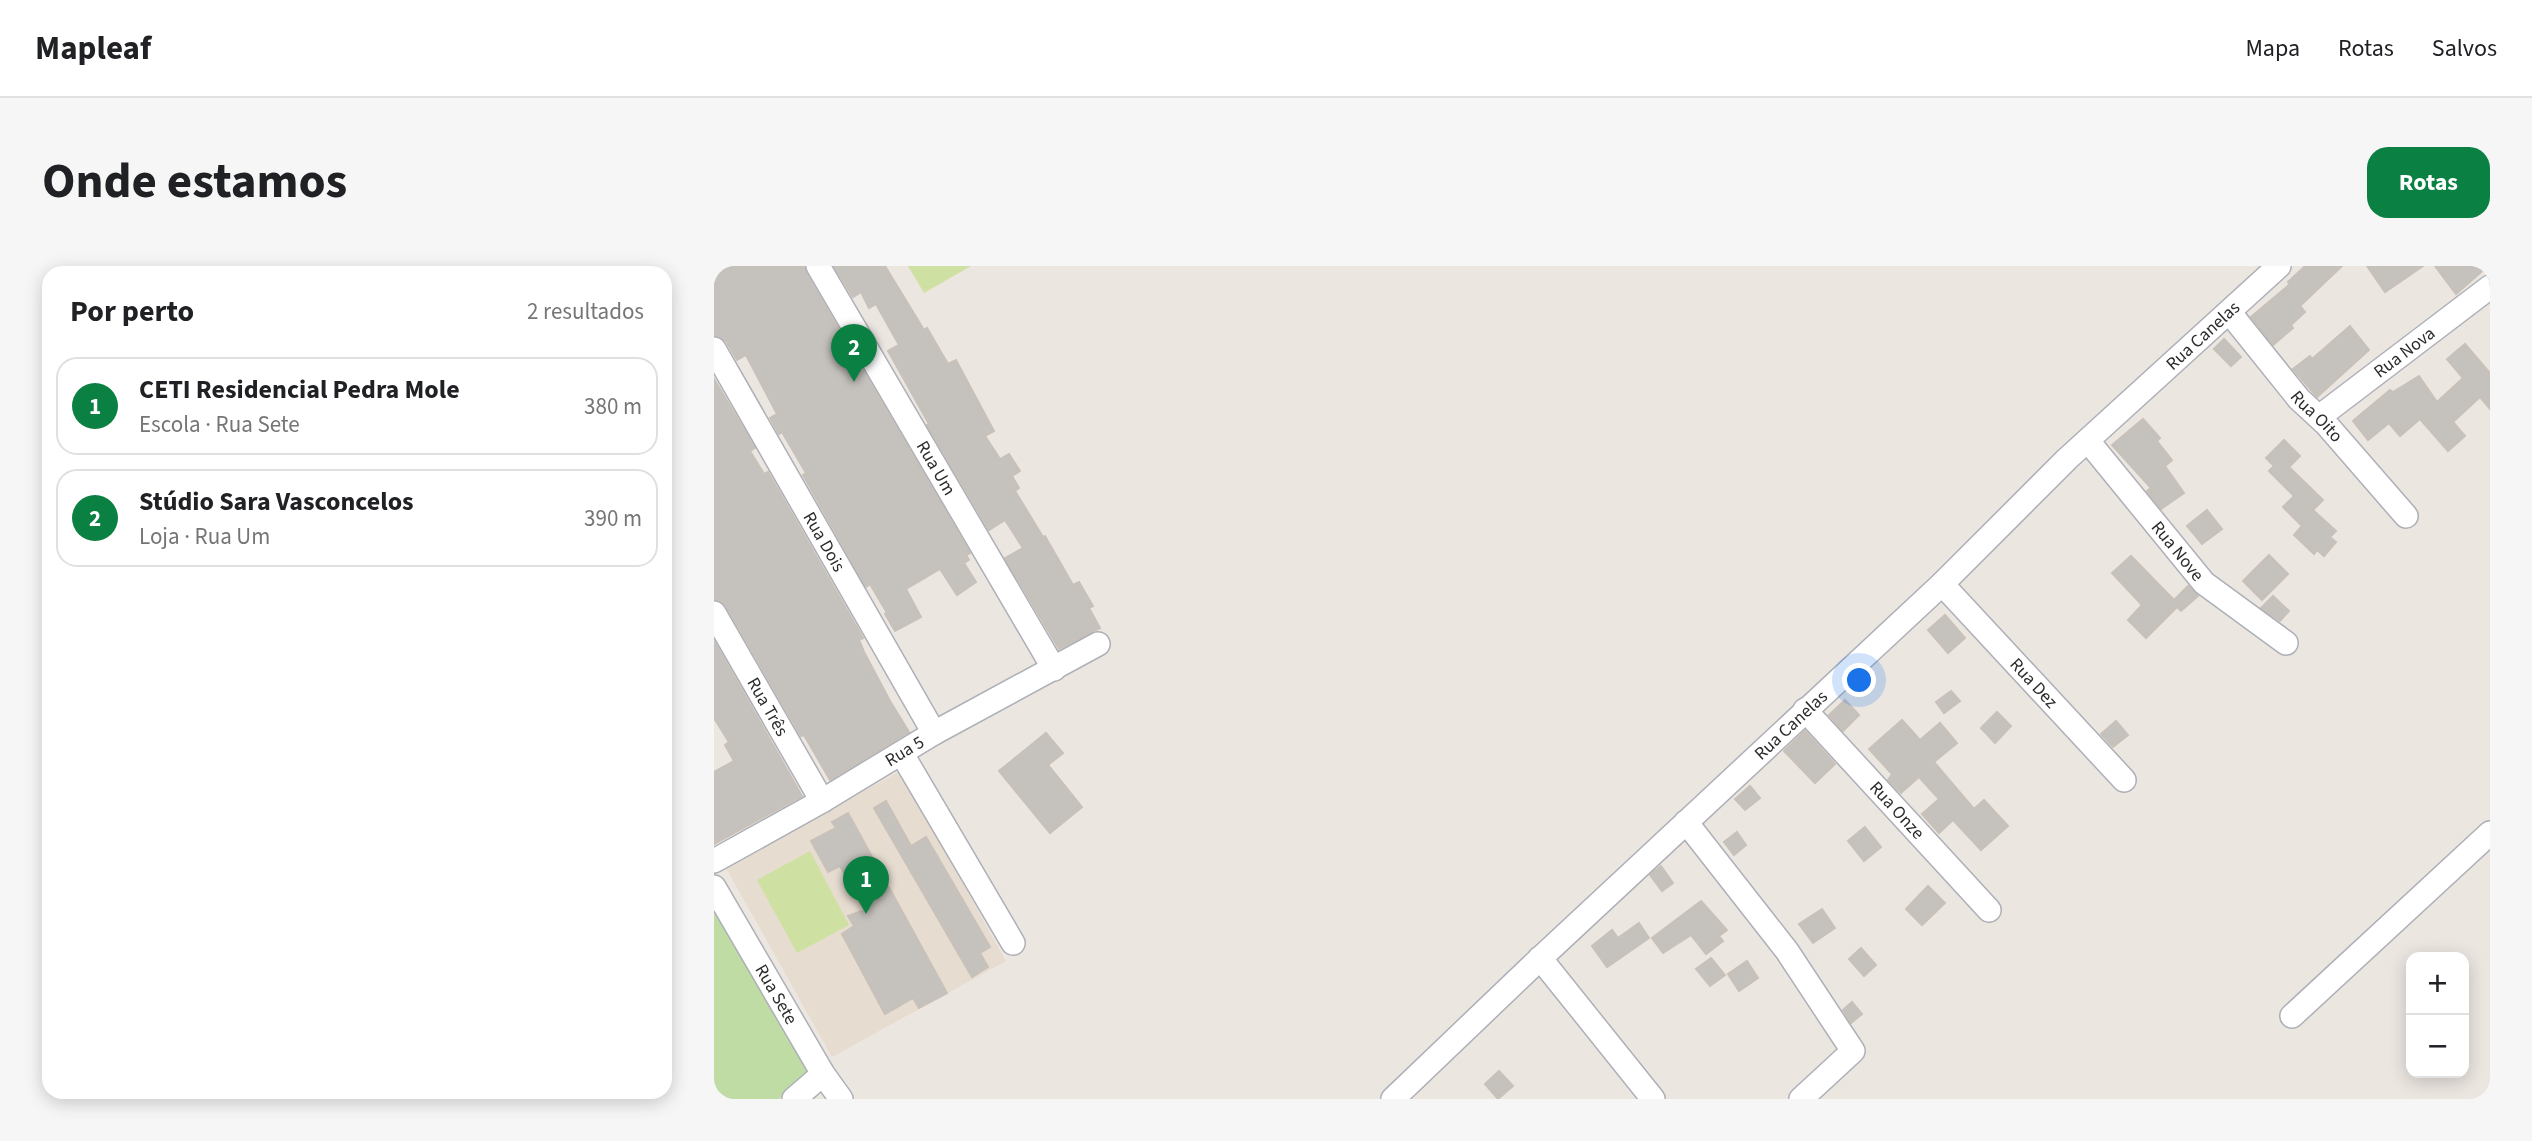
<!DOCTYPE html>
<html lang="pt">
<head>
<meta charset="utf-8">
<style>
  body { margin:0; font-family:"Source Sans 3",sans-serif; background:#f6f6f6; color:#202124 }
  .controls { position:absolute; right:21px; bottom:21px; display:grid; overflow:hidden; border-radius:14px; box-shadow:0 4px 18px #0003 }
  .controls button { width:63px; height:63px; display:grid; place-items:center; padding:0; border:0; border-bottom:2px solid #e0e0e0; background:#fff; color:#202124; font:35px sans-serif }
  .you { position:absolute; left:1146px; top:415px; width:24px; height:24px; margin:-18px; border:5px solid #fff; border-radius:50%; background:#1a73e8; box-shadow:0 0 0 10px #1a73e833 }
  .badge { display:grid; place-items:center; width:46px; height:46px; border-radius:50%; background:#0b8043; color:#fff; font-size:23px; font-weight:700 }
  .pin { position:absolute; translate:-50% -58px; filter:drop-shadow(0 2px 4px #0008) }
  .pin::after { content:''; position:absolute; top:37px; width:24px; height:21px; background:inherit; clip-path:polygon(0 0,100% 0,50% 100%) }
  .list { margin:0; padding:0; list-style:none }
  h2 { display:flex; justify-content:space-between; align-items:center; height:91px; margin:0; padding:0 28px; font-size:30px }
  h2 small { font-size:23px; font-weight:400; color:#757577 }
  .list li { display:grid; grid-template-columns:46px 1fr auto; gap:21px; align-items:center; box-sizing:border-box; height:98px; margin:0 14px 14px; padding:0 14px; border:2px solid #e0e0e0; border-radius:21px }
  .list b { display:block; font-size:26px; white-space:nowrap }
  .list p { margin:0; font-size:23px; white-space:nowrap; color:#757577 }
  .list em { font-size:23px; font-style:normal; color:#757577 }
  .map { position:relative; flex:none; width:1776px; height:833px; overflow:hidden; border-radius:21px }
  header { display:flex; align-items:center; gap:42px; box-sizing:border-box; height:98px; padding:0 35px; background:#fff; border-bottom:2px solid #e0e0e0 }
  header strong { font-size:33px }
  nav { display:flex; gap:38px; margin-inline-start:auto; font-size:24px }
  .intro { display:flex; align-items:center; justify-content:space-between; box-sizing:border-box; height:168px; padding:0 42px }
  h1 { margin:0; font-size:49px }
  .button { padding:18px 32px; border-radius:21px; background:#0b8043; color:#fff; font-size:24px; font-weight:700 }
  main { display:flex; gap:42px; padding:0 42px }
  aside { flex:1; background:#fff; border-radius:21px; box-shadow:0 4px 18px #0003 }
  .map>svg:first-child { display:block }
  .education { fill:#e7dcd0 }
  .green { fill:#bedca4 }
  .pitch { fill:#cee1a2 }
  .building { fill:#c5c1bc; stroke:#c8c1ba; stroke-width:2 }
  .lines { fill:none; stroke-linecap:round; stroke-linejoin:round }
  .minor-casing { stroke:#adb0b7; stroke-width:26 }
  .minor { stroke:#fff; stroke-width:23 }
  .labels { text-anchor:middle; stroke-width:7; stroke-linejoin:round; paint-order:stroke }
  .street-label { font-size:18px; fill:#2c2c2c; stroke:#fff }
</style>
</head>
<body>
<header>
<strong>Mapleaf</strong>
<nav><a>Mapa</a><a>Rotas</a><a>Salvos</a></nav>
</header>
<div class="intro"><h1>Onde estamos</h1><a class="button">Rotas</a></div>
<main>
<aside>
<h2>Por perto<small>2 resultados</small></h2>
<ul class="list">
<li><span class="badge">1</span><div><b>CETI Residencial Pedra Mole</b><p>Escola · Rua Sete</p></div><em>380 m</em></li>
<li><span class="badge">2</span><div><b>Stúdio Sara Vasconcelos</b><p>Loja · Rua Um</p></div><em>390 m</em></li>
</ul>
</aside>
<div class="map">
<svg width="1776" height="833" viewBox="0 0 1776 833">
  <rect width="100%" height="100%" fill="#ece6e1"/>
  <path class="education" d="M186,505L292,695L118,791L12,602Z"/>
  <path class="green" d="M0,634L98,805L65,833H0Z"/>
  <g class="pitch">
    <path d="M194,0H257L210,27Z"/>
    <path d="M96,585L135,659L83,687L43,614Z"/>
  </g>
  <g class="building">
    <path d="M0,0H90L92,7L256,287L252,289L255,294L250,297L262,316L243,329L226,303L192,323L207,351L181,365L171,348L173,347L156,318L152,321L89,209L92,207L68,166L65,168L56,152L63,148L32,89L23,94L12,75L0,69Z"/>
    <path d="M120,0H171L210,64L213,62L234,98L242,94L280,165L271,170L286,193L295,188L306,205L298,210L305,222L301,225L329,271L331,270L359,319L365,316L379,340L375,342L386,362L345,383L291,292L309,282L291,254L275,264L213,159L215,158L174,85L185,79L162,38L155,42L147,26L139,31Z"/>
    <path d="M1591,0H1628L1586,40L1591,46L1577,59L1579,62L1559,79L1537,51L1576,18L1574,16Z"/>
    <path d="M1653,0H1709L1671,26Z"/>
    <path d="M1721,0H1774L1742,28Z"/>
    <path d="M1636,60L1655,84L1603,131L1579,103L1596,90L1598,93Z"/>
    <path d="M1510,73L1527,91L1517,100L1500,83Z"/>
    <path d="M1751,78L1776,107V143L1766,131L1739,156L1751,170L1734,185L1706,153L1686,170L1675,157L1654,174L1639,155L1676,124L1679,126L1705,110L1723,136L1749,112L1733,93Z"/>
    <path d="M0,113L41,182L36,185L50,208L54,206L149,372L145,374L150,386L176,435L195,466L116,514L90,469L87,470L12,340L6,335L0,333Z"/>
    <path d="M1429,153L1446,172L1443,175L1458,194L1451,200L1470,227L1447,243L1433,225L1437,222L1398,179Z"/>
    <path d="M1570,174L1586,190L1575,201L1609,234L1599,244L1622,265L1616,271L1622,276L1610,290L1603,284L1600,288L1580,269L1588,260L1569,241L1580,230L1555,205L1560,200L1552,192Z"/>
    <path d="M1493,244L1508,263L1488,278L1473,260Z"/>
    <path d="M1555,289L1574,308L1548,334L1529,315Z"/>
    <path d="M1417,290L1460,334L1474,320L1484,330L1467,345L1463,341L1432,372L1414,354L1428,339L1398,307Z"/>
    <path d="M1559,330L1575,345L1566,355L1547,342Z"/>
    <path d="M1231,349L1251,372L1234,387L1214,364Z"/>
    <path d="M0,375L88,530L0,578V506L20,495L11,479L15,476L0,452Z"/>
    <path d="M1237,425L1246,435L1230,447L1222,436Z"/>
    <path d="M1131,434L1145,449L1129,465L1115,449Z"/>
    <path d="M1283,446L1297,460L1281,477L1267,462Z"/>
    <path d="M1188,454L1206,474L1226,457L1243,477L1220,496L1260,543L1270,534L1294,560L1267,584L1239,554L1225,567L1208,548L1225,533L1205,511L1187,527L1174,514L1178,508L1155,483Z"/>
    <path d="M1402,455L1414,469L1399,481L1387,468Z"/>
    <path d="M1091,465L1121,498L1101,517L1070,485Z"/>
    <path d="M332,467L349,487L334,499L368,541L336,567L285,505Z"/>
    <path d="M1036,520L1046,532L1031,544L1021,533Z"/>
    <path d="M172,535L197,580L212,571L276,681L266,687L274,701L258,711L160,542Z"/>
    <path d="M134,547L233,727L205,742L199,732L171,748L128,668L140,660L134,650L151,644L126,600L114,606L97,575L122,562L118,556Z"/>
    <path d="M1151,561L1167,581L1150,595L1134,575Z"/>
    <path d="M1023,566L1032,579L1020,589L1010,576Z"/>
    <path d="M947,600L959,617L948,625L936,609Z"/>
    <path d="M1214,620L1231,637L1208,659L1192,643Z"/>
    <path d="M987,635L1013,664L1005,670L1009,675L992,688L977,669L949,687L938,672Z"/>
    <path d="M1108,643L1121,662L1099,677L1085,658Z"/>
    <path d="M925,657L935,672L893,701L878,680L898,664L904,672Z"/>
    <path d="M1147,682L1162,699L1150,710L1135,693Z"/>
    <path d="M997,692L1011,709L996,720L982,703Z"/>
    <path d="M1033,695L1044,712L1025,725L1014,708Z"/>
    <path d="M1138,736L1148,748L1137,757L1129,744Z"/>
    <path d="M785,805L799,820L784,833L771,818Z"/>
  </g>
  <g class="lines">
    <g class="minor-casing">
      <g id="minor">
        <path id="s1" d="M104,0L340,403"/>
        <path id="s2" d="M1516,47L1585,133L1612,158L1692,250"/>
        <path id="s3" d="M0,83L220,467"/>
        <path id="s4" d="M1605,151L1776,21"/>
        <path id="s5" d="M1374,175L1490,317L1572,377"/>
        <path id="s6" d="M1228,318L1410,514"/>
        <path id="s7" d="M0,347L108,535"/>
        <path id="s8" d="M1091,444L1275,644"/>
        <path d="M188,488L299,677"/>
        <path d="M972,556L1073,685L1139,785L1087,833"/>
        <path id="s9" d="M0,595L108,535L220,467L384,378"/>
        <path id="s10" d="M0,621L109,808L127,833"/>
        <path d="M826,692L939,833"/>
        <path d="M1578,750L1776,567"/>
        <path d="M80,833L109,808"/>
        <path id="s11" d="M679,833L816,702L1228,318L1353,193L1565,0"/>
      </g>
    </g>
    <use href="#minor" class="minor"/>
  </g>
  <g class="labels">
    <g class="street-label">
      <text dy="6" stroke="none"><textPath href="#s11" startOffset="1113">Rua Canelas</textPath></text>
      <text dy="6" stroke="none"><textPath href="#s4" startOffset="107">Rua Nova</textPath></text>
      <text dy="6" stroke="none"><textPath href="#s2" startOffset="135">Rua Oito</textPath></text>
      <text dy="6" stroke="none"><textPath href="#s1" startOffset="234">Rua Um</textPath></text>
      <text dy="6" stroke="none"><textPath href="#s3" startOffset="222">Rua Dois</textPath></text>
      <text dy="6" stroke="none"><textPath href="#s5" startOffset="142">Rua Nove</textPath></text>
      <text dy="6" stroke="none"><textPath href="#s6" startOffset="135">Rua Dez</textPath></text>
      <text dy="6" stroke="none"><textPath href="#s7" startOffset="108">Rua Três</textPath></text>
      <text dy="6" stroke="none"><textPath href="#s11" startOffset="546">Rua Canelas</textPath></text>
      <text dy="6" stroke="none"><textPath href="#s9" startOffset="220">Rua 5</textPath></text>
      <text dy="6" stroke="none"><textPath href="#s8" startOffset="136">Rua Onze</textPath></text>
      <text dy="6" stroke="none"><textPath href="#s10" startOffset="124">Rua Sete</textPath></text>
    </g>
  </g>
</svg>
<div class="controls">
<button>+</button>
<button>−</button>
</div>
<div class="you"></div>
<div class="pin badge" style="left:152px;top:648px">1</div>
<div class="pin badge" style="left:140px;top:116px">2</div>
</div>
</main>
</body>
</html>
